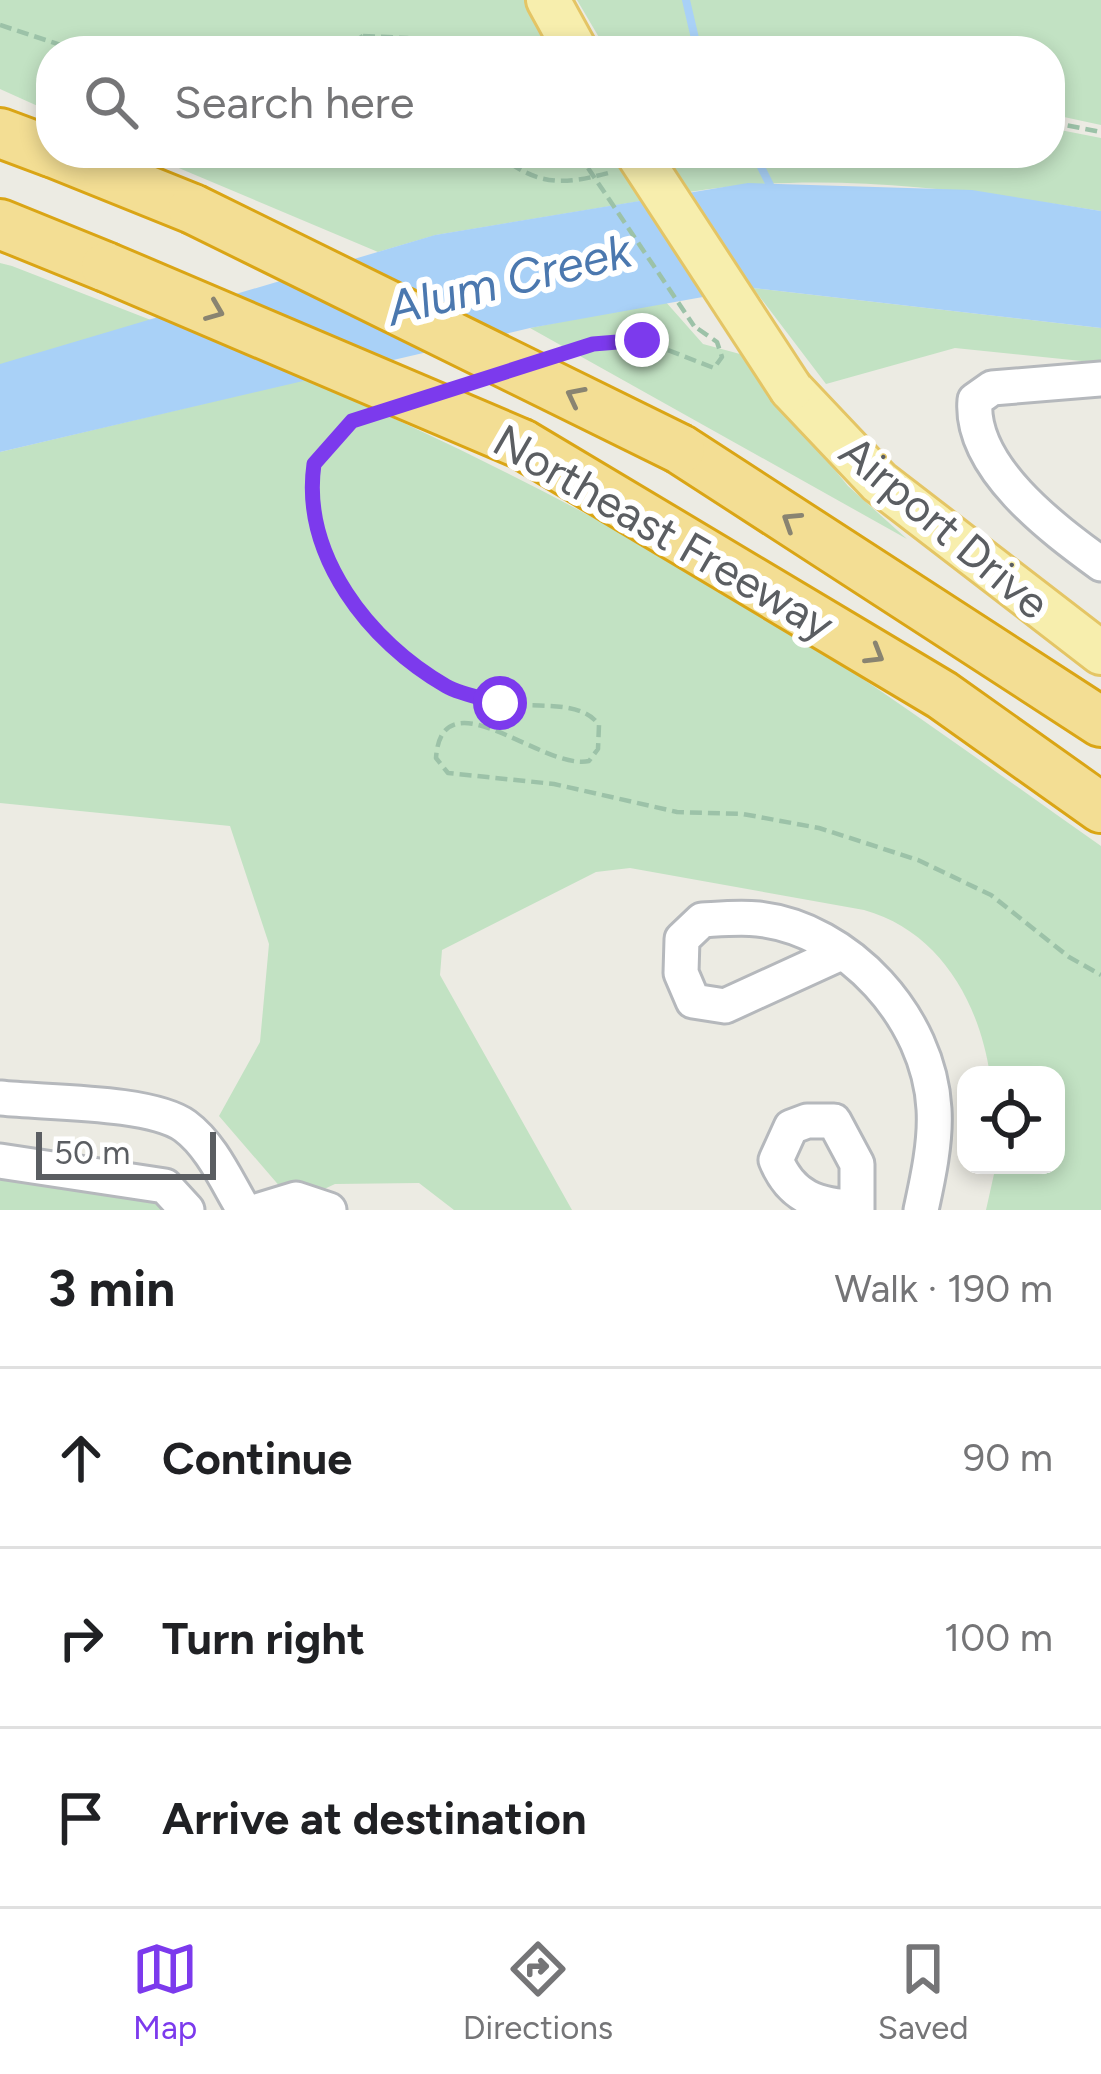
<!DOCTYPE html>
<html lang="en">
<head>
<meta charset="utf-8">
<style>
  body { margin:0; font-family:Figtree,sans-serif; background:#f2f2f2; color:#202124 }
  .controls { position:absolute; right:36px; bottom:36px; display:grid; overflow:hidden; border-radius:24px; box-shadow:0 6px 18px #0003 }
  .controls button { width:108px; height:108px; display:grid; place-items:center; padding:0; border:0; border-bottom:3px solid #e0e0e0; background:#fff; color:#202124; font:60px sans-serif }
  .scale { position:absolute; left:36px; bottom:30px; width:180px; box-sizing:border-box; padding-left:12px; border:6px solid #5b5e62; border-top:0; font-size:33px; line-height:42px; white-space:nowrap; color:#5b5e62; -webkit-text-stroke:9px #fff; paint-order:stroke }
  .stop { position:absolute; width:36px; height:36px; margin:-27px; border:9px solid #7c3aed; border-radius:50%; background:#fff }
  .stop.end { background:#7c3aed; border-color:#fff; box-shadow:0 3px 12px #0008 }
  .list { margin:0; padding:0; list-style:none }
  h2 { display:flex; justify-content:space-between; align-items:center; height:156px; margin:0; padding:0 48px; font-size:51px }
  h2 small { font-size:39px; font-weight:400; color:#757577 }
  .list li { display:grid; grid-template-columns:78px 1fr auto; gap:36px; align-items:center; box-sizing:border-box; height:180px; padding:0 48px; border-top:3px solid #e0e0e0 }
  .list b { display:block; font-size:45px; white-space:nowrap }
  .list em { font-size:39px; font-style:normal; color:#757577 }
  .icon { flex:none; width:66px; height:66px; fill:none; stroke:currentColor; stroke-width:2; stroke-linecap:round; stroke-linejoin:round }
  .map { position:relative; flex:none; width:1101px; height:1210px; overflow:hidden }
  .search { position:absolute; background:#fff; box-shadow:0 6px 18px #0003; left:36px; right:36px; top:36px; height:132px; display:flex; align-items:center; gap:30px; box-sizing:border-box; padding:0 42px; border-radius:48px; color:#757577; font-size:45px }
  .sheet { height:696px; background:#fff }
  nav { display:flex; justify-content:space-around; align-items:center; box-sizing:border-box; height:168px; border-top:3px solid #e0e0e0; background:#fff; font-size:33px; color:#757577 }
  nav a { display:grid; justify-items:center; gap:6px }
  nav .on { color:#7c3aed }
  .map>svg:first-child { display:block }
  .green { fill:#c2e2c3 }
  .water { fill:#a9d1f7 }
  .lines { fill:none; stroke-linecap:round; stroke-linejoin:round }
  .stream { stroke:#a9d1f7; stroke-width:8 }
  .minor-casing { stroke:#b5b8bc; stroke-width:39 }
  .major-casing { stroke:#e4c565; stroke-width:48 }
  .highway-casing { stroke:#daa515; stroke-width:54 }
  .path { stroke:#9cc2a8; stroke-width:4.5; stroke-dasharray:12 6; stroke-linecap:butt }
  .minor { stroke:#fff; stroke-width:33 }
  .major { stroke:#f7eead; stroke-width:42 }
  .highway { stroke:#f3de94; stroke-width:48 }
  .major-bridge-casing { stroke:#e4c565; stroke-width:48; stroke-linecap:butt }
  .highway-bridge-casing { stroke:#daa515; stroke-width:54; stroke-linecap:butt }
  .path-bridge { stroke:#9cc2a8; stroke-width:4.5; stroke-dasharray:12 6; stroke-linecap:butt }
  .major-bridge { stroke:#f7eead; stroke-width:42 }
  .highway-bridge { stroke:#f3de94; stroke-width:48 }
  .oneway { stroke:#898471 }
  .route { stroke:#7c3aed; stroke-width:15 }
  .labels { text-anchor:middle; stroke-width:12; stroke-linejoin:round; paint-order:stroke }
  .street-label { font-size:45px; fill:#5b5e62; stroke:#fff }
  .water-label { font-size:48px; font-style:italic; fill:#4b78af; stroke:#fff }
</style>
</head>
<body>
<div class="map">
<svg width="1101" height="1210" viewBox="0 0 1101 1210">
  <rect width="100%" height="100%" fill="#ecebe3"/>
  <g class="green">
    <path d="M0,0H526L554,51H51V112L0,89Z"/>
    <path d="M577,0H1101V125L1050,114V51H607Z"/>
    <path d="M1050,128L1101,138V211C967,190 824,170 689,192L673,167L709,153H1050Z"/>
    <path d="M143,153H610L641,201L436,235L378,252Z"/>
    <path d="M0,263L12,266L156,322L121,331L0,411Z"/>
    <path d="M753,288L1101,328V363L955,348L826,384Z"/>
    <path d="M665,301L703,344L740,354L848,486L907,539L530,328Z"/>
    <path d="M307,379C491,460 671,553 839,663C928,722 1014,785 1101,846V1210H986L996,1165H1056V1075H990C979,1001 939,931 864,910L630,868L596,872L442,950L440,975L572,1210H454L419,1183L335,1184L294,1203L219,1116L260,1042L269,944L230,826L0,803V452Z"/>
    <path d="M0,1179L147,1192L169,1210H0Z"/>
  </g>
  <path class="water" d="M748,183L972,190L1101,211V328L753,288L530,328L0,452V364L435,235Z"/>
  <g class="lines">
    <g class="stream">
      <path d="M686,0L698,51"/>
      <path d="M754,153L772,189"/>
    </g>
    <g class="minor-casing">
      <g id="minor">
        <path d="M1101,379L992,388L975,400C969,467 1053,529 1101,564"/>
        <path d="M841,953L725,1006L693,1001L681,973L682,939L702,920C720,919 740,917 758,919C849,929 929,1018 934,1109C936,1141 928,1178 921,1210"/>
        <path d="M0,1098C45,1103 150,1101 185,1126C212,1146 227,1182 244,1210"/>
        <path d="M0,1161L165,1186L187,1210"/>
        <path d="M856,1207C818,1206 791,1197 776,1160L791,1127L807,1121H834L857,1164V1210"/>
        <path d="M260,1210L296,1199L329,1210"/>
      </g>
    </g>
    <g class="major-casing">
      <g id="major">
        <path d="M548,0L576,51"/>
        <path d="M791,389L879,482L1101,653"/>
      </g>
    </g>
    <g class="highway-casing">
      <g id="highway">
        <path d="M0,133L51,152"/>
        <path d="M54,153L193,209"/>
        <path d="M0,224L106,267"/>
        <path d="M522,444L942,695L1101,808"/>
        <path d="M680,449L1101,722"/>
      </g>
    </g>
    <g class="path">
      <path d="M0,25L79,51"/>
      <path d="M363,36L407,38L472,51"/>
      <path d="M363,36L368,51"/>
      <path d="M339,51L363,36"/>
      <path d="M1050,122L1101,132"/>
      <path d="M496,153C538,186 561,186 612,172"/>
      <path d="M564,353L618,338L642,340L714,368L722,357L717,342L694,326"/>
      <path d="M364,417C340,425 312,459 311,485C307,585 406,678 495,702C525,710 580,697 599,725L598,749L589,761C543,771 442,673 436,758L448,773L554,784L677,812L743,814L819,828L918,860L991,895L1069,957L1101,975"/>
    </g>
    <use href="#minor" class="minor"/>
    <use href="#major" class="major"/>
    <use href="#highway" class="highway"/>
    <g class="major-bridge-casing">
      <path id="major-bridge" d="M637,153L791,389"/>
    </g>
    <g class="highway-bridge-casing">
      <g id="highway-bridge">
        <path d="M193,209L680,449"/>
        <path d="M106,267L522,444"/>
      </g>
    </g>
    <path class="path-bridge" d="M578,153L694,326"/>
    <use href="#major-bridge" class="major-bridge"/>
    <use href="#highway-bridge" class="highway-bridge"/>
  </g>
  <defs><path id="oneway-chevron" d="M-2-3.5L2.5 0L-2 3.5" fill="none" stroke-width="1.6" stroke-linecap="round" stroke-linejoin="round" transform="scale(3)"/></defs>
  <g class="oneway">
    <use href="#oneway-chevron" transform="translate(215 311) rotate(22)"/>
    <use href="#oneway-chevron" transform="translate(575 396) rotate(-153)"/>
    <use href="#oneway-chevron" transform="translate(791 521) rotate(-147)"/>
    <use href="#oneway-chevron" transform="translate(875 655) rotate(31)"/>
  </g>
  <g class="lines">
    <path class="route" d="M500,703C483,698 462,695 446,686C369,642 301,555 314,464L352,421L593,344L642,340"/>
  </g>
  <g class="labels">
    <g class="street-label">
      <text transform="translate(945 527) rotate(40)" y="16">Airport Drive</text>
      <text transform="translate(664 532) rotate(30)" y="16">Northeast Freeway</text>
    </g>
    <g class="water-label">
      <text transform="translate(509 279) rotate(-14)" y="17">Alum Creek</text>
    </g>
  </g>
</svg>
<div class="controls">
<button><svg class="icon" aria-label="locate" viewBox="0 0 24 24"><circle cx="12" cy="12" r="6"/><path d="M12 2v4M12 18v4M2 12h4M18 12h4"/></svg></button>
</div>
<div class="scale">50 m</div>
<div class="stop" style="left:500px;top:703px"></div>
<div class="stop end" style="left:642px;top:340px"></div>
<div class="search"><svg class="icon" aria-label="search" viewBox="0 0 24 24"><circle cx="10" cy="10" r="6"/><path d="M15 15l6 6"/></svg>Search here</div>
</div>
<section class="sheet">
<h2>3 min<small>Walk · 190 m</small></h2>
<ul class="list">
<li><svg class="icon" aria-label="ahead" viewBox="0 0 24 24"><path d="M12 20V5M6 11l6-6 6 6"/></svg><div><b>Continue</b></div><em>90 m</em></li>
<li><svg class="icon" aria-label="right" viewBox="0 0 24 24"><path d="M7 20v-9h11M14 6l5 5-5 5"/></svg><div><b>Turn right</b></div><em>100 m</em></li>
<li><svg class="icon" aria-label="arrive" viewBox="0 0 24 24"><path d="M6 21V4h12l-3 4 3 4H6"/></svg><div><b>Arrive at destination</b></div></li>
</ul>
</section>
<nav>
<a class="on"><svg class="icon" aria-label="map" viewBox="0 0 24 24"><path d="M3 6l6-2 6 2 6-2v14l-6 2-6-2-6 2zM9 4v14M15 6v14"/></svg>Map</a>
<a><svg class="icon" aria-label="directions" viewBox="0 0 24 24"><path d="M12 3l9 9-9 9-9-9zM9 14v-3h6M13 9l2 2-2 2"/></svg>Directions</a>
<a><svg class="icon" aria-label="saved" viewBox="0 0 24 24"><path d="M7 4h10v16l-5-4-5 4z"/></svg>Saved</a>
</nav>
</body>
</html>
